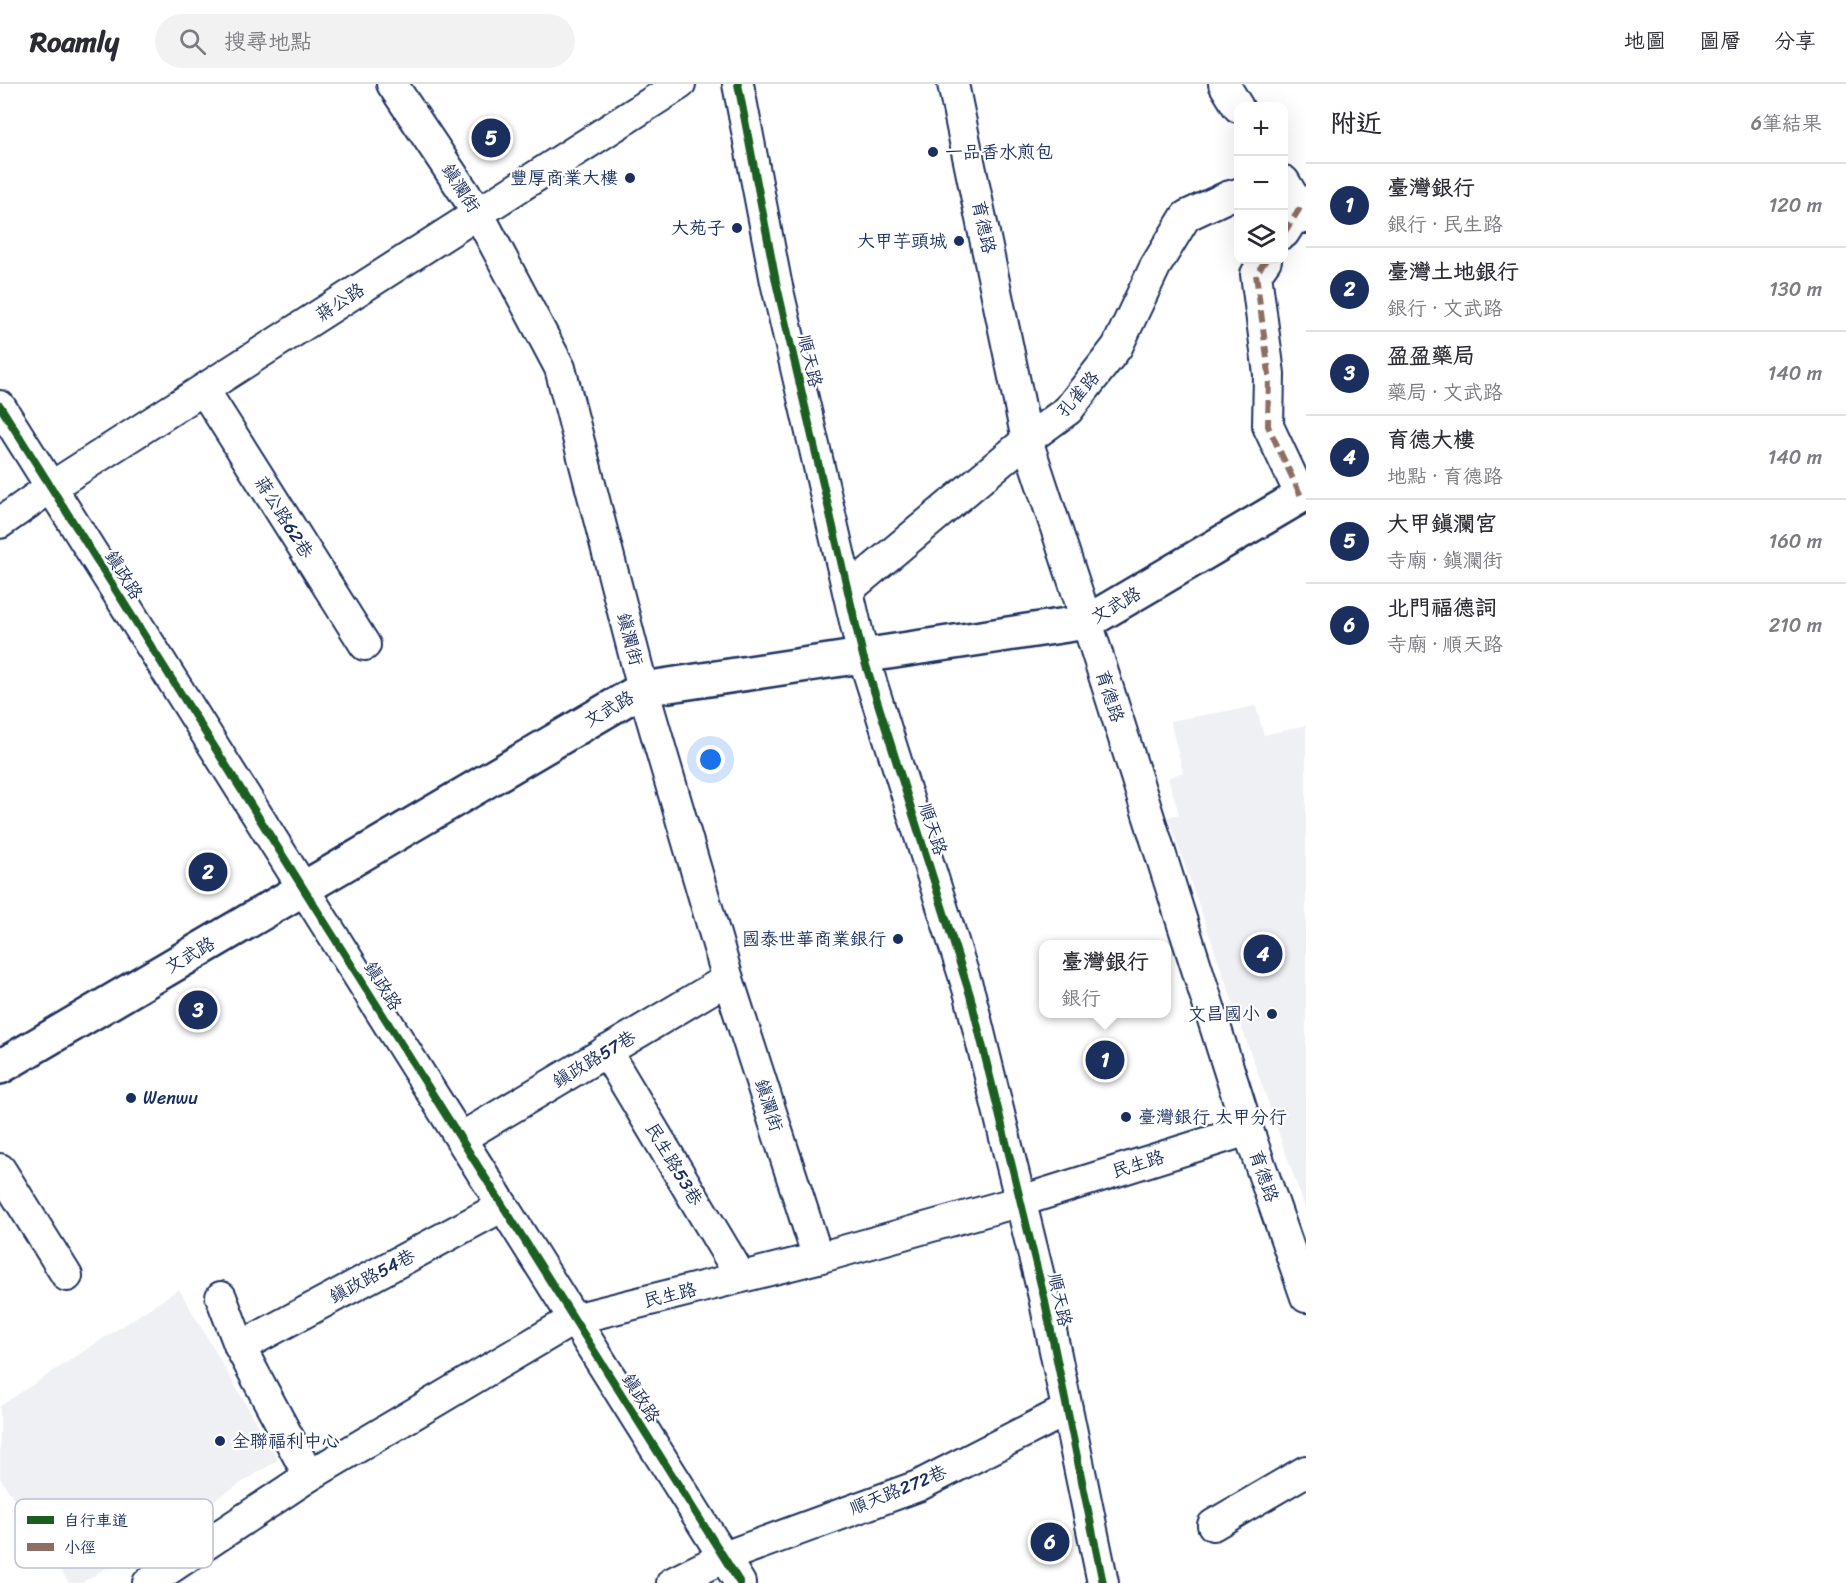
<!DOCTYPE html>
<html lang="zh-TW">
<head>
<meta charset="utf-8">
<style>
  body { margin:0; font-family:Sriracha,"LXGW WenKai TC",sans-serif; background:#f2f2f3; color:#2b2b33 }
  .controls { position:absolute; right:18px; top:18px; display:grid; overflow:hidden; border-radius:12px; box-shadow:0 6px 24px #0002 }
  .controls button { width:54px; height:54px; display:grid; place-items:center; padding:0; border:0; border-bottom:2px solid #e1e1e2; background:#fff; color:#2b2b33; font:30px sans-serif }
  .you { position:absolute; left:711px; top:676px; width:21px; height:21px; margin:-15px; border:4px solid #fff; border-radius:50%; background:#1a73e8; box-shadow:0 0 0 9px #1a73e833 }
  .badge { display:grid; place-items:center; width:39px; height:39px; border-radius:50%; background:#1b2f5e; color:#fff; font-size:20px; font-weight:700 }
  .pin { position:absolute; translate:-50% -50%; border:3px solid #fff; box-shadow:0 2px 6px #0006 }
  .popup { position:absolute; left:1039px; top:856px; width:132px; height:78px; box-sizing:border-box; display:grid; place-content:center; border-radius:12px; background:#fff; filter:drop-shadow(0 2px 4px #0005); font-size:20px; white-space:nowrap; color:#7c7c81 }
  .popup b { font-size:22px; color:#2b2b33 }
  .popup::after { content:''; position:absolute; left:50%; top:100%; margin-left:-12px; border:12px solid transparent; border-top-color:#fff }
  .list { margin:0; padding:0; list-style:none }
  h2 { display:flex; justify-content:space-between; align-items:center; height:78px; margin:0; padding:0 24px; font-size:26px }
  h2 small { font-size:20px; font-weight:400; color:#7c7c81 }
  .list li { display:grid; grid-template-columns:39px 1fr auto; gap:18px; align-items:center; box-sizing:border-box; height:84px; padding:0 24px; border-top:2px solid #e1e1e2 }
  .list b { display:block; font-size:22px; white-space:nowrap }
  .list p { margin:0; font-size:20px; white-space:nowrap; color:#7c7c81 }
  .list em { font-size:20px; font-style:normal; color:#7c7c81 }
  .icon { flex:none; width:33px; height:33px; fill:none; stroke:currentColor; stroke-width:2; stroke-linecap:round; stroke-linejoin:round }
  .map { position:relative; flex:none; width:1306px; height:1499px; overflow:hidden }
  header { display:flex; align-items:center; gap:36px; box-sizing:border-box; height:84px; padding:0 30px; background:#fff; border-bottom:2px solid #e1e1e2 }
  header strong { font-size:28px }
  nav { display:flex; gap:33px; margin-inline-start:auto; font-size:21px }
  .search { width:420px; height:54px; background:#f2f2f3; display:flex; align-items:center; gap:15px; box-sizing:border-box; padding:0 21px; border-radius:33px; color:#7c7c81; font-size:22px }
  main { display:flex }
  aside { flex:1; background:#fff }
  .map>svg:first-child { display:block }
  .built { fill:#eff0f4 }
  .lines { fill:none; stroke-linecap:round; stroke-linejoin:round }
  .minor-casing { stroke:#1b2f5e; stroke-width:34 }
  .major-casing { stroke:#1b2f5e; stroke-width:38 }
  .minor { stroke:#fff; stroke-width:30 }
  .major { stroke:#fff; stroke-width:33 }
  .quiet { stroke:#8d6e63; stroke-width:6; stroke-dasharray:12 6; stroke-linecap:butt }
  .cycleway-casing { stroke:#fff; stroke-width:11 }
  .cycleway { stroke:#1b5e20; stroke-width:8 }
  .poi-dot { fill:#1b2f5e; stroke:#fff; stroke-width:2 }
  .labels { text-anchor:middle; stroke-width:4.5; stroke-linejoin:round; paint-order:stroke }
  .poi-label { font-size:18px; fill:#1b2f5e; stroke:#fff; text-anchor:end }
  .street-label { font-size:18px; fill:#1b2f5e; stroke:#fff }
  .key { fill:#fff; stroke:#bbc1cf; stroke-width:1.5 }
  .key-label { font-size:16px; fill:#1b2f5e }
</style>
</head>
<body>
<header>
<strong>Roamly</strong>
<div class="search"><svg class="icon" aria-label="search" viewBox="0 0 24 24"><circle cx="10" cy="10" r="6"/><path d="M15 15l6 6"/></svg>搜尋地點</div>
<nav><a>地圖</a><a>圖層</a><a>分享</a></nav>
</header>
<main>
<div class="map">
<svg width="1306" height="1499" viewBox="0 0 1306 1499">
  <rect width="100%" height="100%" fill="#fff"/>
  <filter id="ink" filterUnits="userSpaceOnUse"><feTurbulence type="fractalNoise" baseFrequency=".0167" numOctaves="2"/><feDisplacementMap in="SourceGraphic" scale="12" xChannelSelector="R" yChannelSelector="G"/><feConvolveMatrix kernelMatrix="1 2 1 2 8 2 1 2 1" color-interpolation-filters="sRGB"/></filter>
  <g filter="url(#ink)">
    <g class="built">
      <path d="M1256,622L1264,651L1306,641V1127L1168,733L1179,730L1168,694L1183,688L1170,637Z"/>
      <path d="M179,1205L278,1376L82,1499H69L0,1394V1322Z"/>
    </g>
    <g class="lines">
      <g class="minor-casing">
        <g id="minor">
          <path d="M392,0L478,129L560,284L643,605L728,895L818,1174"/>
          <path d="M738,0L776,198L863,572L970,911L1044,1213L1103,1499"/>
          <path d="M953,0L1027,356L1087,538L1248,1046L1306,1213"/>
          <path d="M1224,0L1238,23"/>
          <path d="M1284,97L1306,134"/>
          <path d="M1284,149L1300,124"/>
          <path d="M1266,176L1256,190L1269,290L1268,342L1301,412"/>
          <path d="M204,306L365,561"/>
          <path d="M0,322L740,1499"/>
          <path d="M0,439L51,403L680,0"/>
          <path d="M848,506L1027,356L1068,326L1117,263L1155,183L1186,132L1227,113L1238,110"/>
          <path d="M606,967L741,1193"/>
          <path d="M461,1054L728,895"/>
          <path d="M0,1085L67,1192"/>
          <path d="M221,1213L240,1263L309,1392"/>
          <path d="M240,1263L503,1122"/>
          <path d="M1213,1441L1306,1387"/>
          <path d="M148,1499L309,1392L574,1235L818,1174L1021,1117L1248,1046"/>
          <path d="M672,1499L724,1473L918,1402L1067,1326"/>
        </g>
      </g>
      <g class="major-casing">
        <path id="major" d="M0,983L643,605L1087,538L1306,409"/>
      </g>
      <use href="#minor" class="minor"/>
      <use href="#major" class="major"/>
      <g class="quiet">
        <path d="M1284,149L1300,124"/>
        <path d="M1266,176L1256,190L1269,290L1268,342L1301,412"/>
      </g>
      <g class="cycleway-casing">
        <g id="cycleway">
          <path d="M738,0L776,198L863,572L970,911L1044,1213L1103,1499"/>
          <path d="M0,322L740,1499"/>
        </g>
      </g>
      <use href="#cycleway" class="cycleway"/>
    </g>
  </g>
  <g class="poi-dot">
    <circle cx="933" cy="68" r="6"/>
    <circle cx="630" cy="94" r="6"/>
    <circle cx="737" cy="144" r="6"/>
    <circle cx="959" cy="157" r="6"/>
    <circle cx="898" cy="855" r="6"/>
    <circle cx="1272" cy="930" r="6"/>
    <circle cx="131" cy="1014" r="6"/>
    <circle cx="1126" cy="1033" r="6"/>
    <circle cx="220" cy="1357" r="6"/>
  </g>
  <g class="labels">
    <g class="poi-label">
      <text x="945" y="74" text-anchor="start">一品香水煎包</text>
      <text x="618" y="100">豐厚商業大樓</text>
      <text x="725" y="150">大苑子</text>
      <text x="947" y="163">大甲芋頭城</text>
      <text x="886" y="861">國泰世華商業銀行</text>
      <text x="1260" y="936">文昌國小</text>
      <text x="143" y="1020" text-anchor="start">Wenwu</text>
      <text x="1138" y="1039" text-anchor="start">臺灣銀行 大甲分行</text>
      <text x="232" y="1363" text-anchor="start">全聯福利中心</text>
    </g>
    <g class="street-label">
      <text transform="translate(461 104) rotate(57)" y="6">鎮瀾街</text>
      <text transform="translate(984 143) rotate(78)" y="6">育德路</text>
      <text transform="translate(340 218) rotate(-33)" y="6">蔣公路</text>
      <text transform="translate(810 277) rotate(77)" y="6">順天路</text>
      <text transform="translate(1078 310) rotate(-49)" y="6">孔雀路</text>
      <text transform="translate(284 433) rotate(58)" y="6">蔣公路62巷</text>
      <text transform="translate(124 491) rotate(58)" y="6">鎮政路</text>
      <text transform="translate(1116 521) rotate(-30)" y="6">文武路</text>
      <text transform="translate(630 555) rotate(75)" y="6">鎮瀾街</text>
      <text transform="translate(1110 612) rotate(72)" y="6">育德路</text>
      <text transform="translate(609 625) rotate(-30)" y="6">文武路</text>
      <text transform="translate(933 745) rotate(72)" y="6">順天路</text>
      <text transform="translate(190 871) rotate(-30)" y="6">文武路</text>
      <text transform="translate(383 902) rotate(58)" y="6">鎮政路</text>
      <text transform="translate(594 975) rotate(-31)" y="6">鎮政路57巷</text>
      <text transform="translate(769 1021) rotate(72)" y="6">鎮瀾街</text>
      <text transform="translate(674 1080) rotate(59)" y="6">民生路53巷</text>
      <text transform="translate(1138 1080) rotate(-17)" y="6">民生路</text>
      <text transform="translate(1264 1092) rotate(71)" y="6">育德路</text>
      <text transform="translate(372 1192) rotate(-28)" y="6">鎮政路54巷</text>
      <text transform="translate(670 1211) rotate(-14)" y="6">民生路</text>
      <text transform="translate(1060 1216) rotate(78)" y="6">順天路</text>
      <text transform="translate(641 1314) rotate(58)" y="6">鎮政路</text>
      <text transform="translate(898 1406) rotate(-22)" y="6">順天路272巷</text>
    </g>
  </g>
  <rect x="15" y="1415" width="198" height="69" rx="9" class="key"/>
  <rect x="27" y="1432" width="27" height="8" fill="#1b5e20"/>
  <rect x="27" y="1459" width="27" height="8" fill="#8d6e63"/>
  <g class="key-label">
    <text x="64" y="1442">自行車道</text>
    <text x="64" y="1469">小徑</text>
  </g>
</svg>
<div class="controls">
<button>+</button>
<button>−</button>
<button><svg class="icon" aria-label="layers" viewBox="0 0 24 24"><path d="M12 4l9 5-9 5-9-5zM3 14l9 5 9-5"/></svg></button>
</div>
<div class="you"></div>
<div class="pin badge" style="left:1105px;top:976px">1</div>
<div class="popup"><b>臺灣銀行</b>銀行</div>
<div class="pin badge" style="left:208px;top:788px">2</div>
<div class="pin badge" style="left:198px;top:926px">3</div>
<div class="pin badge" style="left:1263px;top:870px">4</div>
<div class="pin badge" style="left:491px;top:54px">5</div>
<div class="pin badge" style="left:1050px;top:1458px">6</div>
</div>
<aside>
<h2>附近<small>6筆結果</small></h2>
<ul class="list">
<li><span class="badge">1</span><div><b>臺灣銀行</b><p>銀行 · 民生路</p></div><em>120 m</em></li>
<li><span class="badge">2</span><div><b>臺灣土地銀行</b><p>銀行 · 文武路</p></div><em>130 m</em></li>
<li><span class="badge">3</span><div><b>盈盈藥局</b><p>藥局 · 文武路</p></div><em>140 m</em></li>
<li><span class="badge">4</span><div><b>育德大樓</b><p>地點 · 育德路</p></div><em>140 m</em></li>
<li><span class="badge">5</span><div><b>大甲鎮瀾宮</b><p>寺廟 · 鎮瀾街</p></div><em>160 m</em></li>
<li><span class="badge">6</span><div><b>北門福德詞</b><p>寺廟 · 順天路</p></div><em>210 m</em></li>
</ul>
</aside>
</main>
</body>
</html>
